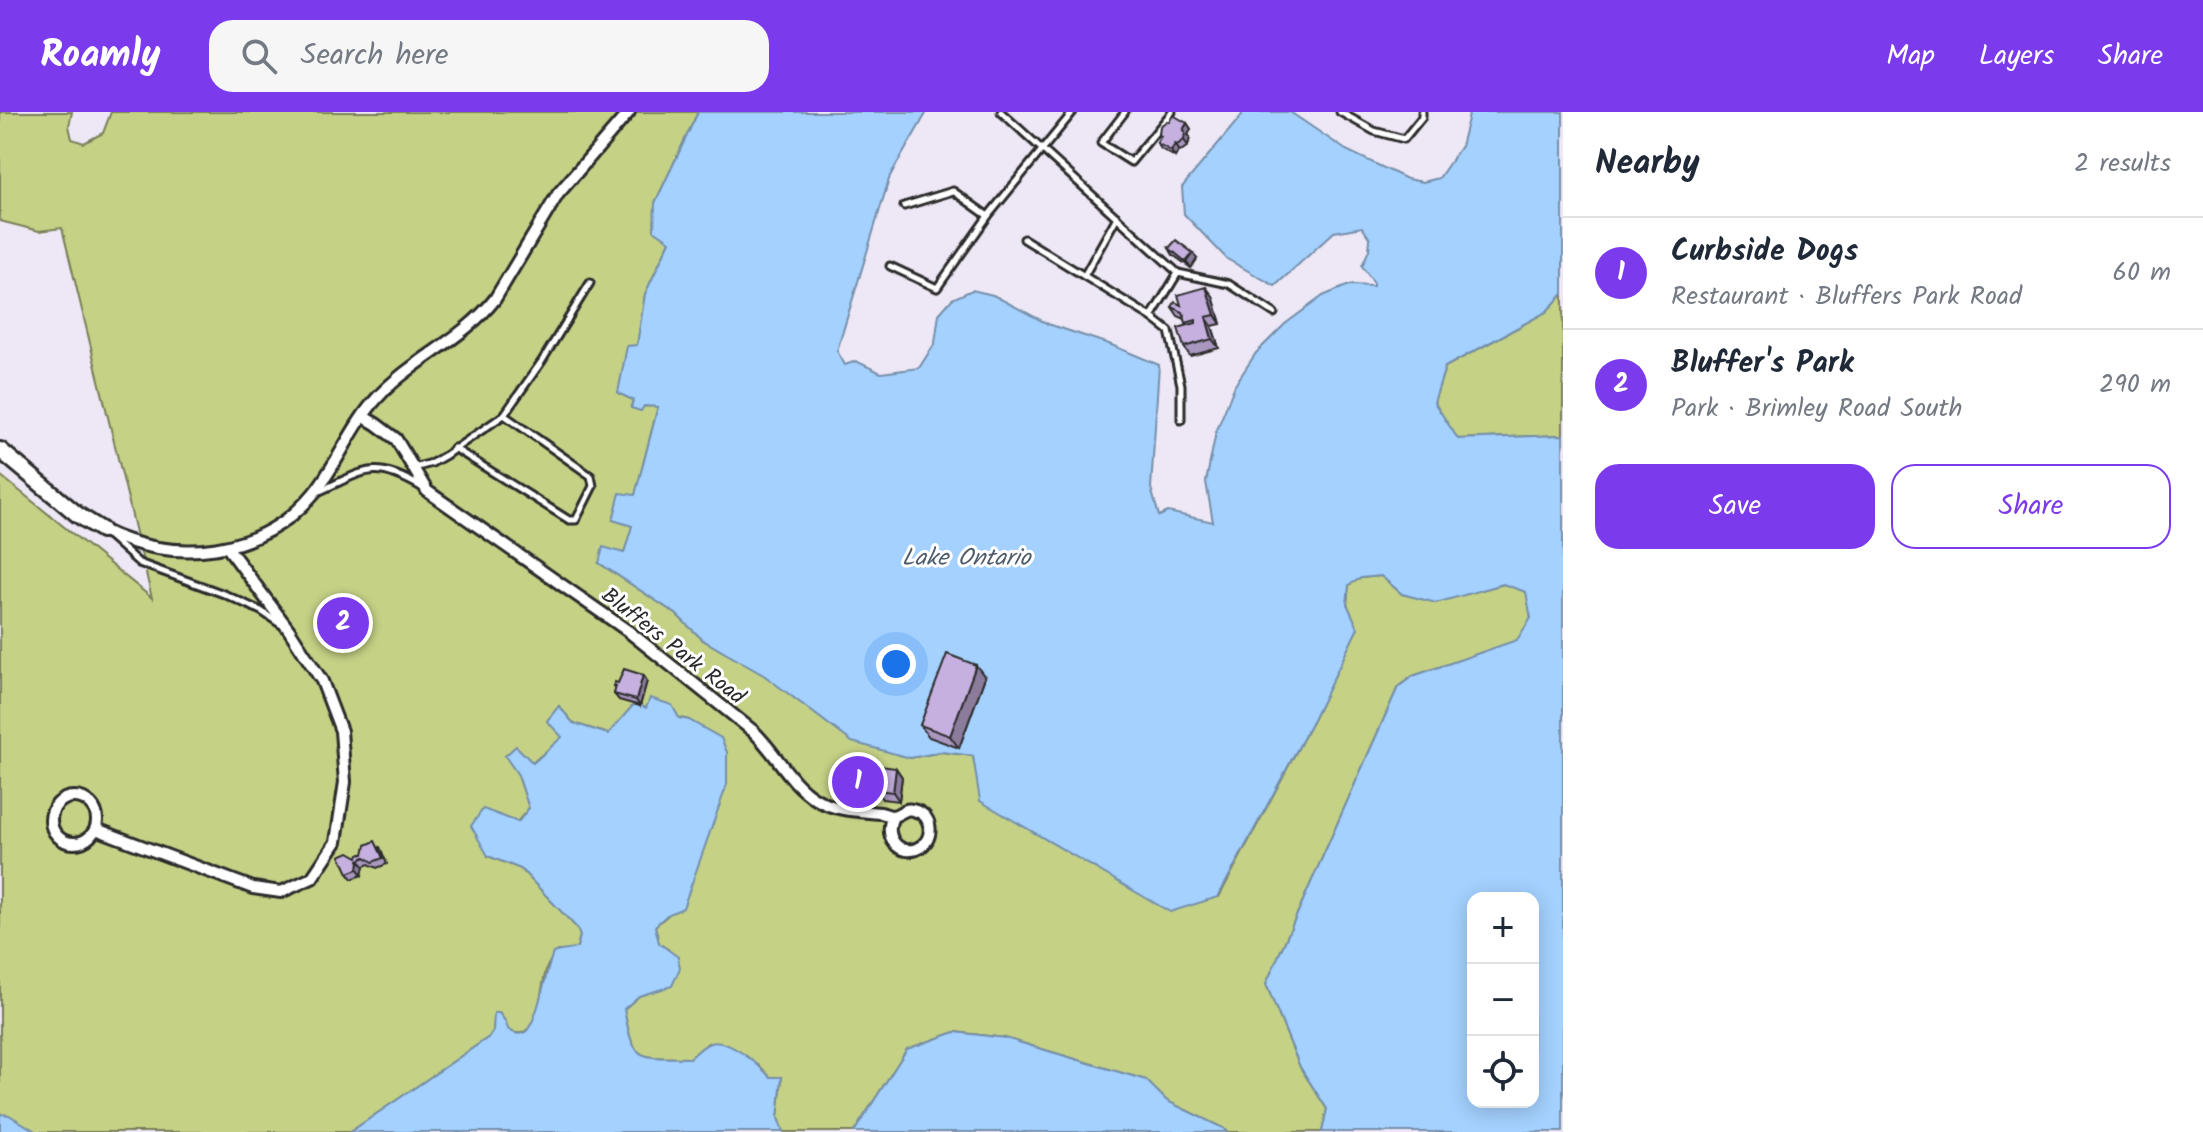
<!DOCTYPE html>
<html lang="en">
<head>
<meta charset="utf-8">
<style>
  body { margin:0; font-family:Kalam,sans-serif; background:#f6f6f7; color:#1f2937 }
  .controls { position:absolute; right:24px; bottom:24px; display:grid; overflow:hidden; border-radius:16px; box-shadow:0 4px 20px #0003 }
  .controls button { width:72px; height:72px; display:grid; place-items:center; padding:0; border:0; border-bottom:2px solid #e0e1e3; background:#fff; color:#1f2937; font:40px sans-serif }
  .you { position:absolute; left:896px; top:552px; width:28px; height:28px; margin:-20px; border:6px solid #fff; border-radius:50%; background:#1a73e8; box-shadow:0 0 0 12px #1a73e833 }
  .badge { display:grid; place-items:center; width:52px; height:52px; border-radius:50%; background:#7c3aed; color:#fff; font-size:26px; font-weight:700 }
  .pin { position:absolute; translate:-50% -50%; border:4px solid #fff; box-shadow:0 2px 8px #0006 }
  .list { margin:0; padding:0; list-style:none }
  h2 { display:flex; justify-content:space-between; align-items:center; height:104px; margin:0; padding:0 32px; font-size:34px }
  h2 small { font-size:26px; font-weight:400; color:#747a83 }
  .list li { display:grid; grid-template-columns:52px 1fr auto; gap:24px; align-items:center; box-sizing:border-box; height:112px; padding:0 32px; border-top:2px solid #e0e1e3 }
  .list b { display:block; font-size:30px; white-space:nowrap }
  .list p { margin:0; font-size:26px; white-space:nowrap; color:#747a83 }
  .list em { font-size:26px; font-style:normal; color:#747a83 }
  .actions { display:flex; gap:16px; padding:24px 32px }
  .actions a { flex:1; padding:18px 0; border:2px solid #7c3aed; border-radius:24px; text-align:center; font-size:28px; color:#7c3aed }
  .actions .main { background:#7c3aed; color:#fff }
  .icon { flex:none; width:44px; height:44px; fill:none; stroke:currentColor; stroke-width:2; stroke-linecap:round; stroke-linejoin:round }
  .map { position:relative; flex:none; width:1563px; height:1020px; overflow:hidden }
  header { display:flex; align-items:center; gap:48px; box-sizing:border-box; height:112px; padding:0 40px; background:#7c3aed; color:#fff }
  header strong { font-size:38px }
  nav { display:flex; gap:44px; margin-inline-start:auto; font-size:28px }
  .search { width:560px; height:72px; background:#f6f6f7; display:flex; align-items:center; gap:20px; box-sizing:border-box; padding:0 28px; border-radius:24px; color:#747a83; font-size:30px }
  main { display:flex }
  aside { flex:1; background:#fff }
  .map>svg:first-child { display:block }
  .green { fill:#c5d185; stroke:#787e58; stroke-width:2 }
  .water { fill:#a4d1ff; stroke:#748faa; stroke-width:2; fill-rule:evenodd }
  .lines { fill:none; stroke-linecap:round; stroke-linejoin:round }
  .lane-casing { stroke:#2b2b2b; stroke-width:11 }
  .street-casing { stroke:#2b2b2b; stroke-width:16 }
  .secondary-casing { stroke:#2b2b2b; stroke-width:20 }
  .lane { stroke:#fff; stroke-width:5 }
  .street { stroke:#fff; stroke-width:10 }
  .secondary { stroke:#fff; stroke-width:14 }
  .wall { fill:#aa97c0; stroke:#2b2b2b; stroke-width:2 }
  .shaded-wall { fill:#8b7b9c; stroke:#2b2b2b; stroke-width:2 }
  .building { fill:#c6b0df; stroke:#2b2b2b; stroke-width:2 }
  .labels { text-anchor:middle; stroke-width:6; stroke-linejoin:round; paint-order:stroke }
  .street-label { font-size:22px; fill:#2b2b2b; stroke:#fff }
  .water-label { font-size:24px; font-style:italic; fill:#4f5d6b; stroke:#fff }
</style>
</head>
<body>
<header>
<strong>Roamly</strong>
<div class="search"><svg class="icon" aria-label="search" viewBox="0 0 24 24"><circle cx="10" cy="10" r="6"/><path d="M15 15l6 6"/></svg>Search here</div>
<nav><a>Map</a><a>Layers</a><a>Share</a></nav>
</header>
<main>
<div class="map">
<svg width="1563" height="1020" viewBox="0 0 1563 1020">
  <rect width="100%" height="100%" fill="#eee7f5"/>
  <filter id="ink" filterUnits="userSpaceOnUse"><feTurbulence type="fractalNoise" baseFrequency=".0125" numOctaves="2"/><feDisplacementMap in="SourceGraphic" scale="16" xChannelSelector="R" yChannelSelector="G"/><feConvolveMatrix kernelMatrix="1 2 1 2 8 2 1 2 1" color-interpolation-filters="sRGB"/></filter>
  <g filter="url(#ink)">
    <g class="green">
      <path d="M0,0H72L69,14L72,27L84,31L103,21L111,0H698L655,91L670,129L645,182L637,234L618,281L633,288L631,295L658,294L635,384L613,408L633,413L624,441L599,451L676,502L703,528L910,646L942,640L973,644L976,659L1219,785L1313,608L1357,516L1347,492L1349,473L1361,466L1381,464L1402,482L1436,490L1504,472L1527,480L1531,506L1517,529L1413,564L1398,575L1266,872L1300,955L1327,997L1322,1020H1227L1223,1016L1167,989L1145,968L1005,926L955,920L907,937L854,1020H783L778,1006L782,966L770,965L760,954L708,931L690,946C638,945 634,952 624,897L639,884L668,837L659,832L655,814L668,803L689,608L646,597L635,591L609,622L573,611L559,594L547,609L563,625L518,663L529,696L488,744L521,757L577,816L580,824L577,835L570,839H557C554,844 549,850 547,855C540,873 540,938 507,917L505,909L499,901H495L493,919L489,925L350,1020H0V363L152,486L62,116L39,119L0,109Z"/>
      <path d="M1563,182V323L1457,327L1434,290L1445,255L1546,200Z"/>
    </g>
    <g class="water">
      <path d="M698,0H927L890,64L837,239L845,253L856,249L881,261L919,256L935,231L939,202L952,187L972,178L993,183L1048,212L1109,232L1159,253L1151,376L1159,404L1168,400L1213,410L1206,370L1216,320L1235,273L1256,241L1285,212L1323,184L1349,173L1373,174V170L1362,154L1369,138L1370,127L1362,115L1334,120L1275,174L1227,147L1184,102L1182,75L1242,3L1241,0H1290L1346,38L1407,67L1423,70L1439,66L1461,34L1469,3L1467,0H1563V182L1546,200L1445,255L1434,290L1458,327L1563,323V1020H1322L1327,997L1300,955L1266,872L1398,575L1413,564L1517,528L1531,506L1526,480L1503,472L1436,491L1402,482L1381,464L1361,466L1349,473L1347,492L1358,516L1313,608L1218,785L1170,800L980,689L973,644L942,640L910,646L852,630L765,564L703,528L676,502L599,451L603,435L624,441L632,414L613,408L620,381L635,383L658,295L644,294L641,299L631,296L633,288L618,281L627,234L637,233L645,182L670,129L654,118L655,91ZM1473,786H1533V990H1473Z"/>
      <path d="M650,586L672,593L679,606L689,608L721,626L727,640V672L683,796L667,803L655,814L659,831L678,845L680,856L672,874L639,884L624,897C634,952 638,945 690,946C696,941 703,933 710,931C729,926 758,952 770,965H782L778,1006L783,1020H350L489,925L493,919L494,901H499L505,909L508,917C513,921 519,924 525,920C537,913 546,857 553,841C561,837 569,840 577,835L580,824L577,816L521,757L488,744L471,714L483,697L518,710L529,696L518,663L505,644L516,634L533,651L562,625L547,609L559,594L573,611L608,622L635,591L646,596Z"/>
      <path d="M955,920L1005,926L1146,968L1167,989L1223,1016L1227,1020H854L907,937Z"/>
      <path d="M0,1002L9,1003L37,1020H0Z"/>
    </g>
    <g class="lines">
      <g class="lane-casing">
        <g id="lane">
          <path d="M1001,0L1178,161L1151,205L1024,127"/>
          <path d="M1125,0L1101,31L1131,50L1172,0"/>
          <path d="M1340,0L1374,19L1404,27L1422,5V0"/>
          <path d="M904,94L953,79L988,104"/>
          <path d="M890,154L937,176L988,104L1073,0"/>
          <path d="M1178,161L1229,172L1274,201"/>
          <path d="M1084,164L1117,105"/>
          <path d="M1151,205L1169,219L1181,273V308"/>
          <path d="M454,336L569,408H576L593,374L591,364L504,303"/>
          <path d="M414,356L432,351L446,343L504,303L542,249L590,171"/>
          <path d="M318,380C367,358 373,347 423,376"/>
          <path d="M109,424L139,451L224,482L261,499L280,512"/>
        </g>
      </g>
      <g class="street-casing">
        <g id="street">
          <path d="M364,305L376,312L396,327L427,379L628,519L753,619C776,640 789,671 816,687C836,699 858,699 881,701C885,702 889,704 893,704C903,702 904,694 916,699C931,703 934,723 923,733C905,748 881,729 893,704"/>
          <path d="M102,418C172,453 262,445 314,381C338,351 352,313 378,285C413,247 463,228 495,187L558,82L629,0"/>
          <circle cx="74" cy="708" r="23"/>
          <path d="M96,717L253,776L281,780L312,766L336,730L345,670L341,619L322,569L289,518L228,436"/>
        </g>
      </g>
      <g class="secondary-casing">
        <path id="secondary" d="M0,338L78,403L102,418"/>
      </g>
      <use href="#lane" class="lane"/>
      <use href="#street" class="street"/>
      <use href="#secondary" class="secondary"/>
    </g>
    <g class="wall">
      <path d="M1169,10L1187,11L1191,17L1188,23L1190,25L1188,34L1181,39L1179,38L1175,45L1161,37L1157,31L1161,24L1159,23Z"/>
      <path d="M1169,136L1197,147L1191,156L1173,143Z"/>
      <path d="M1213,184L1221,212L1212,214L1219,236L1190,244L1184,235L1188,213L1185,207L1178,204L1172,195Z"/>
      <path d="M643,563L647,569L640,594L619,588L614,582L616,577L614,574Z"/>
      <path d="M985,565L959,636L929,625L920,613Z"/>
      <path d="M896,656L902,665L899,689L882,687L876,678V675L874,674L870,686L850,679L843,670Z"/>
      <path d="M380,735L387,752L377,756L369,752L364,754L362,763L352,767L348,761L358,745Z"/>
    </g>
    <g class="shaded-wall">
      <path d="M1187,11L1191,17L1188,23L1190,25L1188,34L1184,28L1183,18Z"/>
      <path d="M1175,32L1179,38L1175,45L1171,39Z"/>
      <path d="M1193,141L1197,147L1191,156L1186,150Z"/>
      <path d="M1206,175L1213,184L1221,212L1215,203Z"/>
      <path d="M1206,205L1212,214L1219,236L1212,227Z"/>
      <path d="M976,553L985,565L959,636L950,624Z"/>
      <path d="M643,563L647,569L640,594L636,588Z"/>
      <path d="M896,656L902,665L899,689L893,680Z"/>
      <path d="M868,665L874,674L870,686L864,677Z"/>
      <path d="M359,748L364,754L362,763L358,757Z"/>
    </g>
    <g class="building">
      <path d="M1173,3L1187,11L1183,18L1185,19L1184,28L1177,33L1175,32L1171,39L1157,31L1161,24L1159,23L1160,14L1167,9L1169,10Z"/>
      <path d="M1176,128L1193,141L1186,150L1169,136Z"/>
      <path d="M1206,175L1215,203L1206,205L1212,227L1184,235L1178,216L1196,211V208L1186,211L1183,200L1172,195L1175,190L1181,193L1178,183Z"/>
      <path d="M947,542L976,553L950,624L920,613Z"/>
      <path d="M624,557L643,563L636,588L614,582L616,574H614L615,570L618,571Z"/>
      <path d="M852,644L880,654L896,656L893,680L876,678L877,668L868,665L864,677L843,670Z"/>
      <path d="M375,729L383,746L373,750L365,745L359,748L358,757L348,761L340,744L349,740L358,745L359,742H364L366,733Z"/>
    </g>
  </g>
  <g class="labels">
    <g class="street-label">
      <text transform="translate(674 533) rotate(38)" y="8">Bluffers Park Road</text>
    </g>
    <g class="water-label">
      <text x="966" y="453">Lake Ontario</text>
    </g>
  </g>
</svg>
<div class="controls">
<button>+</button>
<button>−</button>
<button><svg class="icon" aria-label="locate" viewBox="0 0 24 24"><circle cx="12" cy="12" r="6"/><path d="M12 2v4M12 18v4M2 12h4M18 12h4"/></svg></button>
</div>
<div class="you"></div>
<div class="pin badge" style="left:858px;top:670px">1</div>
<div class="pin badge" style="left:343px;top:511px">2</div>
</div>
<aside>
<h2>Nearby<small>2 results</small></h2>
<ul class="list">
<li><span class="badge">1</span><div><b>Curbside Dogs</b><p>Restaurant · Bluffers Park Road</p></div><em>60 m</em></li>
<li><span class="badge">2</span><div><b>Bluffer's Park</b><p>Park · Brimley Road South</p></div><em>290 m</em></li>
</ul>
<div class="actions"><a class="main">Save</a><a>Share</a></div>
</aside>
</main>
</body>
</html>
